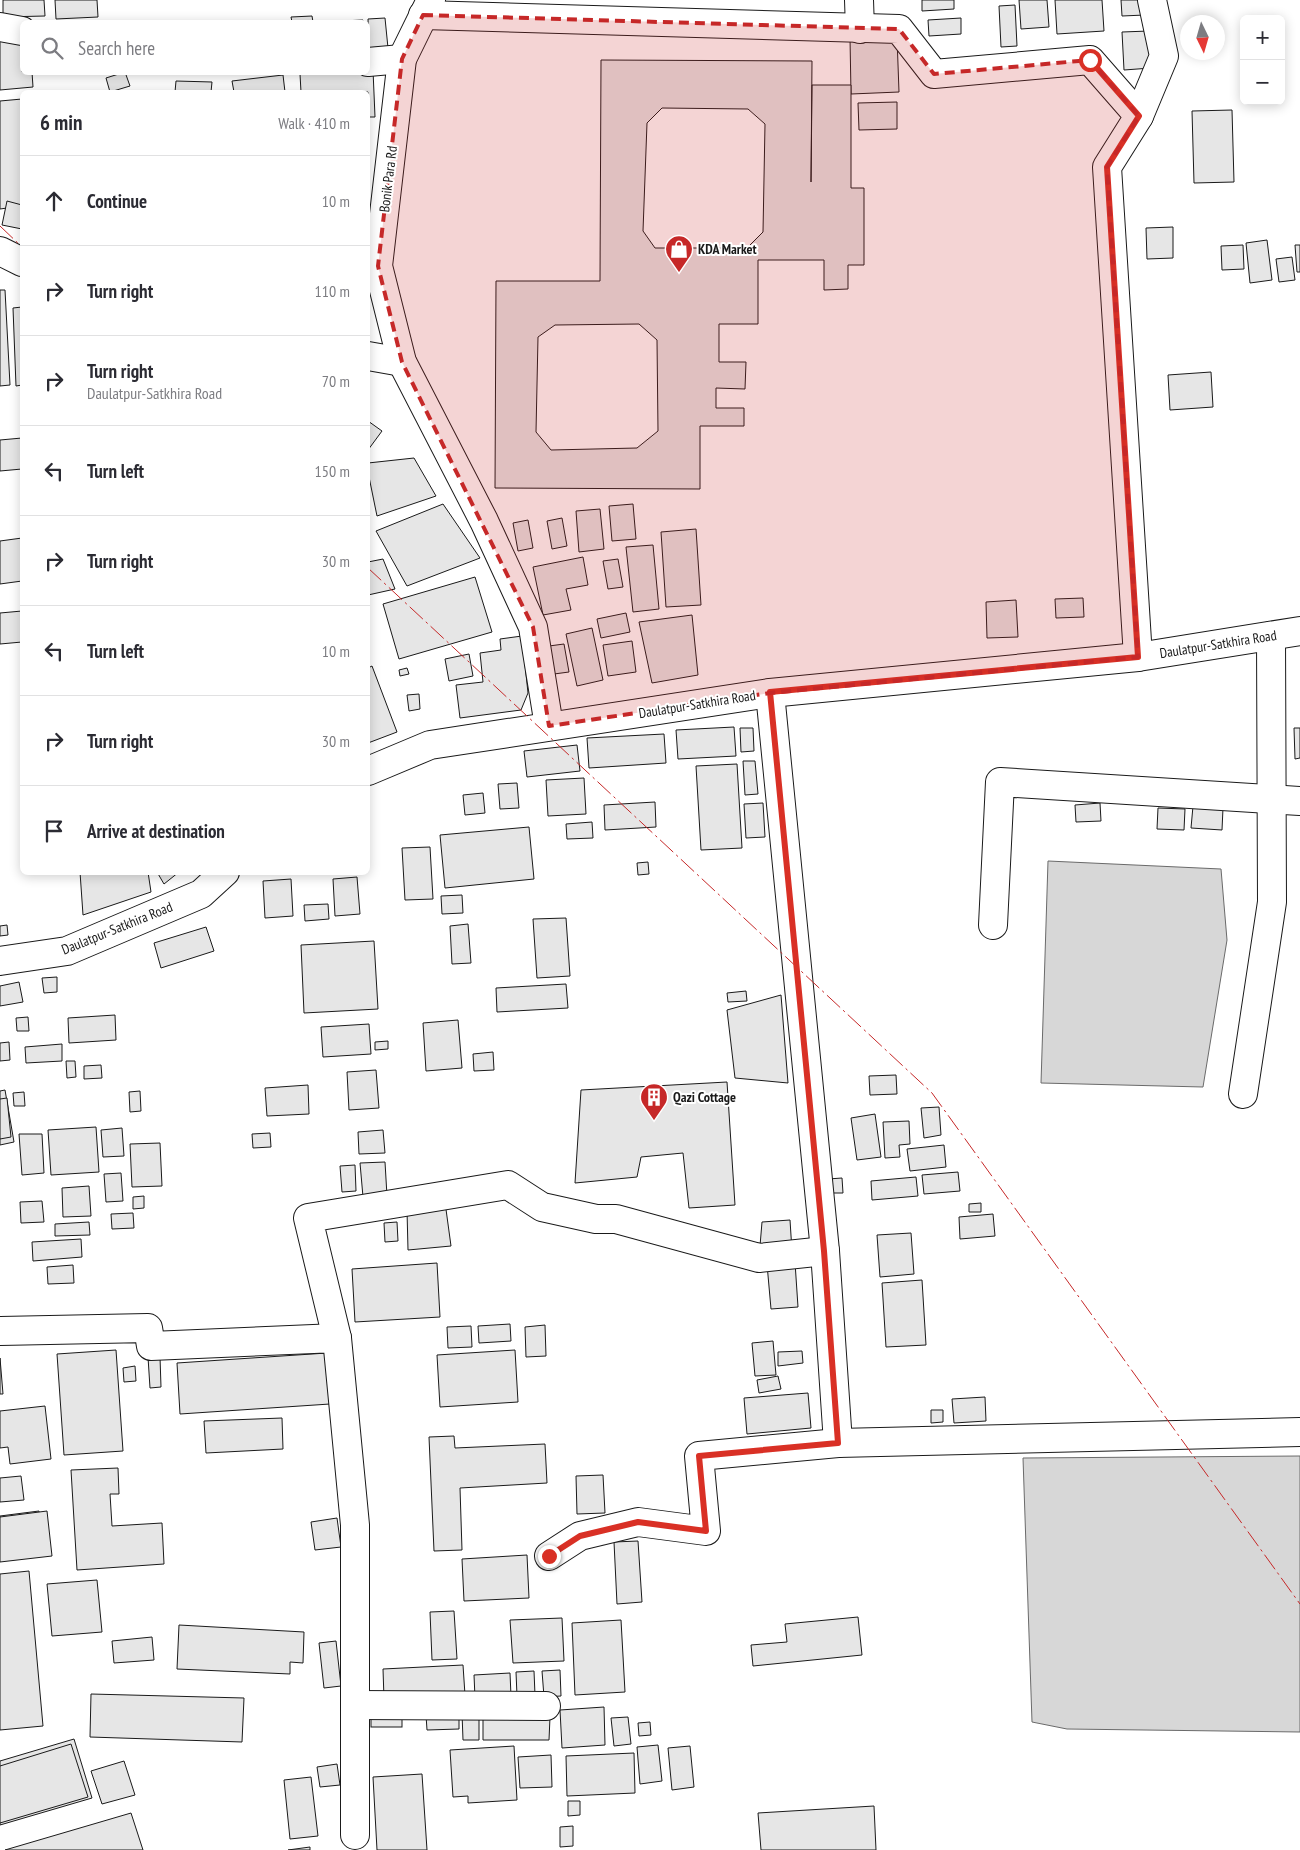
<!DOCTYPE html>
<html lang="en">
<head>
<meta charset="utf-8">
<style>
  body { margin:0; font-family:"PT Sans Narrow",sans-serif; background:#f2f2f3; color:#2b2b33 }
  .controls { position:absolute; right:15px; top:15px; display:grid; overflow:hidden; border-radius:8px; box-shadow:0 2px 12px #0003 }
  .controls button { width:45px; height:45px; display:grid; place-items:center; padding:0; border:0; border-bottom:1px solid #e1e1e2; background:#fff; color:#2b2b33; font:25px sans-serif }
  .compass { position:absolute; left:1180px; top:15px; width:45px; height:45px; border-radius:50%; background:#fff; box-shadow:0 2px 12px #0003; rotate:175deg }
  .stop { position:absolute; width:15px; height:15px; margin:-11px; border:4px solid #d93025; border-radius:50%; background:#fff }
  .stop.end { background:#d93025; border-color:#fff; box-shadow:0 1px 5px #0008 }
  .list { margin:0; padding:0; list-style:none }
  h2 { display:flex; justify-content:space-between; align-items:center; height:65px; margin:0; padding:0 20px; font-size:21px }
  h2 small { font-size:16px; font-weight:400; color:#7c7c81 }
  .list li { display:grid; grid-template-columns:32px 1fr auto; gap:15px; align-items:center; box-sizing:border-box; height:90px; padding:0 20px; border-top:1px solid #e1e1e2 }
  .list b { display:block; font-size:19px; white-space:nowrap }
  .list p { margin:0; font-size:16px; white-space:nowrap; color:#7c7c81 }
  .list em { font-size:16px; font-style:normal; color:#7c7c81 }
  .icon { flex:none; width:28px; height:28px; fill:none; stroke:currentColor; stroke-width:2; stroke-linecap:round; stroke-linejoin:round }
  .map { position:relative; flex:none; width:1300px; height:1850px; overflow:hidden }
  .search { position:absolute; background:#fff; box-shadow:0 2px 12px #0003; left:20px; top:20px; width:350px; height:55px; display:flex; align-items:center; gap:12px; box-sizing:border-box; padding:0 18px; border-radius:8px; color:#7c7c81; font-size:19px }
  .panel { position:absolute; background:#fff; box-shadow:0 2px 12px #0003; left:20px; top:90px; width:350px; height:785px; border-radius:8px }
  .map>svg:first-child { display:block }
  .water { fill:#d7d7d7; stroke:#6a6a6a }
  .building { fill:#e6e6e6; stroke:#1a1a1a; fill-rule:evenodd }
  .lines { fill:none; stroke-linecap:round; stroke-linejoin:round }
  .minor-casing { stroke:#1a1a1a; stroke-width:30 }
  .secondary-casing { stroke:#1a1a1a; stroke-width:30 }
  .minor { stroke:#fff; stroke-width:28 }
  .secondary { stroke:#fff; stroke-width:28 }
  .power { stroke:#c62828; stroke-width:1; stroke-dasharray:18 4 2.5 4; stroke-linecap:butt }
  .route { stroke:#d93025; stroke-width:6 }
  .marked { fill:#c62828; fill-opacity:0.2; stroke:#c62828; stroke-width:4; stroke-dasharray:10 6; stroke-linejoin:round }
  .labels { text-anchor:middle; stroke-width:4; stroke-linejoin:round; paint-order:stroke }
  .street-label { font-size:14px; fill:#1a1a1a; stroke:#fff }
  .poi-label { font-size:14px; font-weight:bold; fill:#1a1a1a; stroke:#fff; text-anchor:start }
</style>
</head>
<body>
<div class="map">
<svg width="1300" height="1850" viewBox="0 0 1300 1850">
  <rect width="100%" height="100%" fill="#fff"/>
  <g class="water">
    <path d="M1048,861L1221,869L1227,940L1203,1087L1041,1083Z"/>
    <path d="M1300,1456V1732L1067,1729L1032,1722L1023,1458Z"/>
  </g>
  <g class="building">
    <path d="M3,0H44L45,16L3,17Z"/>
    <path d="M55,0H97L98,17L56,19Z"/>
    <path d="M922,0H954V9L922,11Z"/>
    <path d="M1019,0H1047L1049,27L1021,29Z"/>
    <path d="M1055,0H1102L1104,31L1057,34Z"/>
    <path d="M1121,0H1144L1145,15L1122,16Z"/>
    <path d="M1015,5L1017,46L1001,47L999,6Z"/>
    <path d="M312,16L313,22H292L291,17Z"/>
    <path d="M385,18L388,48L369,49L368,19Z"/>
    <path d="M961,18V34L929,36L928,20Z"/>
    <path d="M363,20V22H321Z"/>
    <path d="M1149,31L1151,68L1124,70L1122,32Z"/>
    <path d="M897,37L899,92L851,94L850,38Z"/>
    <path d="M22,38V72H32L33,87L0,90V39Z"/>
    <path d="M601,60L812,61L811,182L812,85H851V188H864V265H848V289L824,290V260H758V324H719V362H746L745,389L716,388V408H744V426H700V489L495,488L496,281H600ZM662,108L748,109L765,124L763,232L747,248H655L643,231L647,123ZM639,324L657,340L658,431L637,448L551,450L536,432L538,337L555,325Z"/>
    <path d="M373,70L375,117H368V92H301L300,74L368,72Z"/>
    <path d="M125,72L130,86L110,92L106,78Z"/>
    <path d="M283,75L285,92H234L232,81Z"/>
    <path d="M176,81L212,82L211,92H175Z"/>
    <path d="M22,99V206L0,209V101Z"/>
    <path d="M897,102V129L859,130L858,103Z"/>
    <path d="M1232,110L1234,182L1194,183L1192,111Z"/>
    <path d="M7,201L22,205V229L2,225Z"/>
    <path d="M1173,227V258L1147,259L1146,228Z"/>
    <path d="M1267,240L1272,280L1250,283L1246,243Z"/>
    <path d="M1243,245L1244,269L1222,270L1221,246Z"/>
    <path d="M1295,245H1300V272H1297Z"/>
    <path d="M1292,257L1295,280L1279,282L1276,259Z"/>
    <path d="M0,290H5L10,385L0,386Z"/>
    <path d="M22,307V385L16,386L13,308Z"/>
    <path d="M1211,372L1213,407L1170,410L1168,375Z"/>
    <path d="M368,421L382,431L368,450Z"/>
    <path d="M22,438V469L0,471V440Z"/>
    <path d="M414,458L436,496L377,516L368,472V463Z"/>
    <path d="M443,504L480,558L407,586L376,531Z"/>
    <path d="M633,504L636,539L612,541L609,506Z"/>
    <path d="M600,509L604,549L579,552L576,511Z"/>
    <path d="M562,518L567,546L552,549L547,521Z"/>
    <path d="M528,520L533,548L518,551L513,523Z"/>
    <path d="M696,529L701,605L666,607L661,532Z"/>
    <path d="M22,538V581L0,584V541Z"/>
    <path d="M653,545L659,609L633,612L626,547Z"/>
    <path d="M583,557L588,585L566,589L571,610L543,615L533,567Z"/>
    <path d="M383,559L395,589L368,595V562Z"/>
    <path d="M618,559L623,587L608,589L603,561Z"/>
    <path d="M475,577L492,632L399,659L383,604Z"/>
    <path d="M1083,598L1084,617L1056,618L1055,599Z"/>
    <path d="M1016,600L1018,637L987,638L986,602Z"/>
    <path d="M22,611V642L0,644V613Z"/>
    <path d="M626,613L630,632L601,638L597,619Z"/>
    <path d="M692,615L698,675L652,683L639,622Z"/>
    <path d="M592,628L603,680L577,686L566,634Z"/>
    <path d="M522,636L528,693L521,710L460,718L456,685L483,682L480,653L501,650L500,639Z"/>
    <path d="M632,641L636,672L608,676L603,645Z"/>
    <path d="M564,644L569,672L554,674L549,646Z"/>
    <path d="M469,654L473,676L449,681L445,659Z"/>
    <path d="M372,666L397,732L368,743V668Z"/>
    <path d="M407,668L409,674L400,676L399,670Z"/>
    <path d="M419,694L420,709L409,711L407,695Z"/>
    <path d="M734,727L736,756L678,759L676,730Z"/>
    <path d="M740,728H753L754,751L741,752Z"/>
    <path d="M1294,728H1300V758L1295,759Z"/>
    <path d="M664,734L666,763L589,768L587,738Z"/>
    <path d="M577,745L580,771L527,777L524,751Z"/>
    <path d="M743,761H755L758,794L745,795Z"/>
    <path d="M737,764L742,848L701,850L696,766Z"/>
    <path d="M584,778L586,814L548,816L546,780Z"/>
    <path d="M517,783L519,808L500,809L498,784Z"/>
    <path d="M483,793L485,813L465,815L463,795Z"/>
    <path d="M655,802L656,827L605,830L604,805Z"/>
    <path d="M763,803L765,837L746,838L744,804Z"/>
    <path d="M1100,803L1101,821L1076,822L1075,805Z"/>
    <path d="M1193,806L1223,808L1222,830L1191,828Z"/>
    <path d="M1158,808L1185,809L1184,830L1157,829Z"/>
    <path d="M592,822L593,838L567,839L566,824Z"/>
    <path d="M529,827L534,879L445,888L440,835Z"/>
    <path d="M430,847L433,899L405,900L402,848Z"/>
    <path d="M648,862L649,874L638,875L637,863Z"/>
    <path d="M80,872H148L151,892L83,915Z"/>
    <path d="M157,872H179L164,884Z"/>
    <path d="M357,877L360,914L335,916L333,879Z"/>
    <path d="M291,879L293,916L265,918L263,881Z"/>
    <path d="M462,895L463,913L442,914L441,896Z"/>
    <path d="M328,904L329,919L305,921L304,905Z"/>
    <path d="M566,918L570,976L537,978L533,919Z"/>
    <path d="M468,924L471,963L452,964L450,926Z"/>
    <path d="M7,925L8,935L0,936V926Z"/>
    <path d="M206,927L214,951L161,968L154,943Z"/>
    <path d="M374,941L378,1009L304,1013L301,945Z"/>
    <path d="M57,977V992L44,993L42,978Z"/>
    <path d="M19,982L23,1002L0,1006V986Z"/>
    <path d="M566,984L568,1008L497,1012L496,988Z"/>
    <path d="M746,991L747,1001L728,1002L727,993Z"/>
    <path d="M781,995L788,1083L735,1078L727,1010Z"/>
    <path d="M115,1015L116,1040L69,1043L68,1018Z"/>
    <path d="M28,1017L29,1031H17L16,1018Z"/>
    <path d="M458,1020L462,1068L426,1071L423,1023Z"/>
    <path d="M369,1024L371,1054L323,1057L321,1027Z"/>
    <path d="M388,1041V1049L375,1050V1042Z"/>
    <path d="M9,1042L10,1060L0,1061V1043Z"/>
    <path d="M62,1044V1061L26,1063L25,1047Z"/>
    <path d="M493,1052L494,1070L474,1071L473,1054Z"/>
    <path d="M66,1061H75L76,1077L67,1078Z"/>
    <path d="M101,1065L102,1078L84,1079V1066Z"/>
    <path d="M376,1070L379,1108L349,1110L347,1072Z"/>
    <path d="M896,1075L897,1094L870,1095L869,1076Z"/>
    <path d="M727,1082L735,1205L689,1208L683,1153L641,1157L637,1177L575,1183L581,1090Z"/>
    <path d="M308,1085L309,1114L267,1116L265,1088Z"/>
    <path d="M5,1090L14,1142L0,1145V1091Z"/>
    <path d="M140,1091L141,1111L130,1112L129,1092Z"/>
    <path d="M24,1092L25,1106H14L13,1093Z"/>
    <path d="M7,1098L11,1137L0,1139V1099Z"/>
    <path d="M939,1107L941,1135L924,1138L921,1108Z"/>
    <path d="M875,1114L881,1157L857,1160L851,1118Z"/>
    <path d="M909,1121L910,1144L899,1145L900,1157L885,1158L883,1122Z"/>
    <path d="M96,1127L99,1172L51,1175L48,1130Z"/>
    <path d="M122,1128L124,1156L103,1157L101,1130Z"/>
    <path d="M383,1130L385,1153L359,1154L358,1132Z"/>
    <path d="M270,1133L271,1147L253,1148L252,1134Z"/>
    <path d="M19,1134H42L44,1173L22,1175Z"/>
    <path d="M160,1143L162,1186L132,1187L130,1144Z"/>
    <path d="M944,1145L946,1167L910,1171L907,1149Z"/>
    <path d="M385,1162L387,1196L363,1197L360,1163Z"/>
    <path d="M355,1165L356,1191L342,1192L340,1166Z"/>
    <path d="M958,1172L960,1191L924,1194L922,1175Z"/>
    <path d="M121,1173L123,1201L106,1202L104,1174Z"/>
    <path d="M916,1177L918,1196L872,1200L871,1181Z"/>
    <path d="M842,1178L843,1193H828V1179Z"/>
    <path d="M89,1186L91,1216L63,1217L62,1188Z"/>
    <path d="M144,1196V1208L133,1209V1197Z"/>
    <path d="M42,1201L44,1222L21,1223L20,1202Z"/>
    <path d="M445,1202L451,1246L408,1250L407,1210Z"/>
    <path d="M981,1203V1212H969V1204Z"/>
    <path d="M133,1213L134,1228L112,1229L111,1214Z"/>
    <path d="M993,1214L995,1236L960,1239L959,1217Z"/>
    <path d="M790,1220L792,1251L759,1258L762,1222Z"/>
    <path d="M89,1222L90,1235L55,1236V1224Z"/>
    <path d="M397,1222L398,1241L385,1242L384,1223Z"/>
    <path d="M911,1233L914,1274L880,1277L877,1235Z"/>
    <path d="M81,1239L82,1257L33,1261L32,1242Z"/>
    <path d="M795,1262L798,1307L771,1309L767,1264Z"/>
    <path d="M437,1263L440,1317L355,1322L352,1269Z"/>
    <path d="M73,1265L74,1283L48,1284L47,1267Z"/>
    <path d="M922,1280L926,1345L886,1347L882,1283Z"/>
    <path d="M510,1324L511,1341L479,1343L478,1326Z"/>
    <path d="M545,1325L546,1356L526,1357L525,1327Z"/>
    <path d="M471,1326L472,1347L448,1348L447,1327Z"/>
    <path d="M773,1341L776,1375L755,1376L752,1343Z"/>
    <path d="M116,1350L123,1451L64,1455L57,1354Z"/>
    <path d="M515,1350L518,1402L440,1407L437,1355Z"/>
    <path d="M802,1351L803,1363L778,1366V1352Z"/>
    <path d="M327,1353L330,1404L180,1414L177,1363Z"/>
    <path d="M148,1357H160L161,1387L150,1388Z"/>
    <path d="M0,1358L3,1394H0Z"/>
    <path d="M135,1366L136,1381L124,1382L123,1368Z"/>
    <path d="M778,1376L781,1389L759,1393L757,1380Z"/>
    <path d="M808,1393L811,1428L747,1434L744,1398Z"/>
    <path d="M985,1397L986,1421L954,1423L952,1399Z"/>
    <path d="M45,1406L51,1459L10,1464L8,1447L0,1448V1411Z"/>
    <path d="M931,1410H943V1422L931,1423Z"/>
    <path d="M282,1418L283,1449L206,1453L204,1421Z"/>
    <path d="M454,1436L455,1448L545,1444L547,1483L460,1488L462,1550L434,1551L429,1437Z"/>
    <path d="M118,1468L119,1494H110L112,1526L162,1523L164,1564L77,1570L71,1470Z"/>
    <path d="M603,1475L605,1513L577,1514L576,1476Z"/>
    <path d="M21,1476L24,1500L0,1502V1478Z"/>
    <path d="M39,1511L44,1554L0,1560V1516Z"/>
    <path d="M47,1511L52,1556L0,1562V1517Z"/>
    <path d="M337,1518L341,1547L315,1550L311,1522Z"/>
    <path d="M638,1541L642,1602L617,1604L614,1542Z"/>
    <path d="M527,1555L529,1598L464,1601L462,1559Z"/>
    <path d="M29,1571L43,1726L0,1730V1574Z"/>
    <path d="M97,1580L102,1632L52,1636L47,1584Z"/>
    <path d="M454,1611L457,1659L432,1660L430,1612Z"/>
    <path d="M858,1617L862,1655L753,1666L751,1645L787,1642L785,1624Z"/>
    <path d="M562,1618L564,1661L513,1663L510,1620Z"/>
    <path d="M621,1620L625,1692L575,1695L572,1623Z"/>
    <path d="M179,1625L304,1632L303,1663L290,1662V1674L177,1669Z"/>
    <path d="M152,1637L154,1660L114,1663L112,1641Z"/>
    <path d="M336,1641L341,1686L324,1688L319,1643Z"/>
    <path d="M463,1665L465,1695L384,1699L383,1669Z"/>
    <path d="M560,1670L561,1696L544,1697L542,1671Z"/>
    <path d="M534,1671L535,1695L517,1696L516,1672Z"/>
    <path d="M510,1673L511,1696L475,1698L474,1675Z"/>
    <path d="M91,1694L244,1698L242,1742L90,1737Z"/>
    <rect x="371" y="1707" width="31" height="20"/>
    <path d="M604,1707L605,1745L562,1748L560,1710Z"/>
    <path d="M462,1713H479V1740H463Z"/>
    <path d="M459,1714V1729L427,1730L426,1715Z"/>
    <path d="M483,1717H550L549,1740H483Z"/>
    <path d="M628,1717L631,1744L614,1746L611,1718Z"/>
    <path d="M650,1722L651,1735L639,1736L638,1723Z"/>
    <path d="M74,1739L92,1798L0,1825V1761Z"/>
    <path d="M71,1744L88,1797L0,1823V1766Z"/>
    <path d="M658,1745L662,1781L640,1784L637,1747Z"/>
    <path d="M514,1746L517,1800L468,1803V1796L453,1797L450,1750Z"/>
    <path d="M690,1746L694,1787L672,1790L668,1748Z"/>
    <path d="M634,1753L635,1793L567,1796L566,1756Z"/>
    <path d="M551,1755L552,1787L520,1788L518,1757Z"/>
    <path d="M124,1761L135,1795L102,1804L91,1771Z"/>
    <path d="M337,1764L340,1785L320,1787L317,1767Z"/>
    <path d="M422,1774L427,1850H377L373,1777Z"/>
    <path d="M311,1777L318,1836L290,1839L284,1780Z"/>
    <path d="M568,1801H580V1815L568,1816Z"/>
    <path d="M874,1806L876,1850H761L758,1813Z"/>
    <path d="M131,1813L143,1850H5Z"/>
    <path d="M573,1826V1846L560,1847V1827Z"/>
    <path d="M310,1847V1850H288Z"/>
  </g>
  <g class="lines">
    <g class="minor-casing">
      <g id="minor">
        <path d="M431,0L402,59L378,266L402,362L484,521L533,627L549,726"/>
        <path d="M859,0L860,29"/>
        <path d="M423,15L899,29L934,74L1090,60L1139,116L1107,167L1138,657"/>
        <path d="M0,27L22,31"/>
        <path d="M368,62L402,59"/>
        <path d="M1139,116L1164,56L1152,0"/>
        <path d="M0,251L22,262"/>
        <path d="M368,356L402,362"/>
        <path d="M770,693L825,1251L838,1443L1300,1432"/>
        <path d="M993,925L1000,782L1300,801"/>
        <path d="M1243,1094L1272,902L1271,636"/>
        <path d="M0,1331L148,1328L151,1346L337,1338L355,1525V1835"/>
        <path d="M337,1338L308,1218L508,1185L542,1207L596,1219H616L759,1258L825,1251"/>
        <path d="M549,1556L580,1536L638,1522L706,1531L699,1456L838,1443"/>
        <path d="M355,1705L546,1706"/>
      </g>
    </g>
    <g class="secondary-casing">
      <g id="secondary">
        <path d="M368,771L430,745L770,693L1138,657L1300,631"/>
        <path d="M0,961L67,951L201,894L225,872"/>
      </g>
    </g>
    <use href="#minor" class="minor"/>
    <use href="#secondary" class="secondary"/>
    <g class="power">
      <path d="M0,226L22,247"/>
      <path d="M368,568L932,1093L1300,1604"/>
    </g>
  </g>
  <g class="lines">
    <path class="route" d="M549,1556L580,1536L638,1522L706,1531L699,1456L838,1443L824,1251L770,692L1138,657L1107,167L1139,116L1090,60"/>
  </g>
  <path class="marked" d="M423,15L899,29L934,74L1090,60L1139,116L1107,167L1138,657L770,693L549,726L533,627L402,362L378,266L402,59Z"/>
  <defs>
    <g id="shop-pin" transform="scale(1.4375)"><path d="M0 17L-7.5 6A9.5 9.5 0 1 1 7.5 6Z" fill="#c62828" stroke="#fff"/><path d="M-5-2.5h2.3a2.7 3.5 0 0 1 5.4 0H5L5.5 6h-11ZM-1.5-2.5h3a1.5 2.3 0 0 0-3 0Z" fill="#fff"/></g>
    <g id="building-pin" transform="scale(1.4375)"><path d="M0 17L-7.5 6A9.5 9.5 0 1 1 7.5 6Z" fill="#c62828" stroke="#fff"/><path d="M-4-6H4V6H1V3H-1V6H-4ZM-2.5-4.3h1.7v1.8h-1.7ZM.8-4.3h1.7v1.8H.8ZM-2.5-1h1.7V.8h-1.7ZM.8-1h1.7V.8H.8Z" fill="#fff"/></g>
  </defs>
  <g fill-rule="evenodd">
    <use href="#shop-pin" x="679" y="249"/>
    <use href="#building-pin" x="654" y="1097"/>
  </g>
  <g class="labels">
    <g class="street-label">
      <text transform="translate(388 179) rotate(-83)" y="5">Bonik Para Rd</text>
      <text transform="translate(1218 644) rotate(-9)" y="5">Daulatpur-Satkhira Road</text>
      <text transform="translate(697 704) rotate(-9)" y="5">Daulatpur-Satkhira Road</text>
      <text transform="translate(117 928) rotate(-22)" y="5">Daulatpur-Satkhira Road</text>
    </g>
    <g class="poi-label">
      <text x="698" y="254">KDA Market</text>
      <text x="673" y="1102">Qazi Cottage</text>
    </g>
  </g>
</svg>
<div class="controls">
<button>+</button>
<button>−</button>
</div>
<svg class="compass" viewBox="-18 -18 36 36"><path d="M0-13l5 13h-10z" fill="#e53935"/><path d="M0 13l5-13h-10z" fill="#7c7c81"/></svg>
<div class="stop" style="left:1090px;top:60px"></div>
<div class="stop end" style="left:549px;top:1556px"></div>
<div class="search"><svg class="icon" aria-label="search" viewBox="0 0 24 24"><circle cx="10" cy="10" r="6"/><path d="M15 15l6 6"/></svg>Search here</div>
<section class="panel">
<h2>6 min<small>Walk · 410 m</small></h2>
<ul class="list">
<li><svg class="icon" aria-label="ahead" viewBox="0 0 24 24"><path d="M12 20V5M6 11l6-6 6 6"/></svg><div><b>Continue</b></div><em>10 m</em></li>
<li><svg class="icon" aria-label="right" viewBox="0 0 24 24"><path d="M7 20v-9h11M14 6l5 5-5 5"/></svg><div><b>Turn right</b></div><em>110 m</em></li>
<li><svg class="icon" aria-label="right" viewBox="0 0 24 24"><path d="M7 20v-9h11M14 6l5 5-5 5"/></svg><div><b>Turn right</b><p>Daulatpur-Satkhira Road</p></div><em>70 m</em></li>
<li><svg class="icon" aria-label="left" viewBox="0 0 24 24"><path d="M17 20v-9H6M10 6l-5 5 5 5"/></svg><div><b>Turn left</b></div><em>150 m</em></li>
<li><svg class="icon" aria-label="right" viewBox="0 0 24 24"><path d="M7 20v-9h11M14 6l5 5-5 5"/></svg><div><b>Turn right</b></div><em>30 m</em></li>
<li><svg class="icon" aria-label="left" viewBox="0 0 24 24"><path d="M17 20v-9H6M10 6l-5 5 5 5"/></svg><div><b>Turn left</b></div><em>10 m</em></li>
<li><svg class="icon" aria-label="right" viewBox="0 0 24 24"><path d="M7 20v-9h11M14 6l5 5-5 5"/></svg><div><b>Turn right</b></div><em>30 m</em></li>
<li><svg class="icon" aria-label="arrive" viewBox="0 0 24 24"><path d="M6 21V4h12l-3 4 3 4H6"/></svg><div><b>Arrive at destination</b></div></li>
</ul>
</section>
</div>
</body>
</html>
